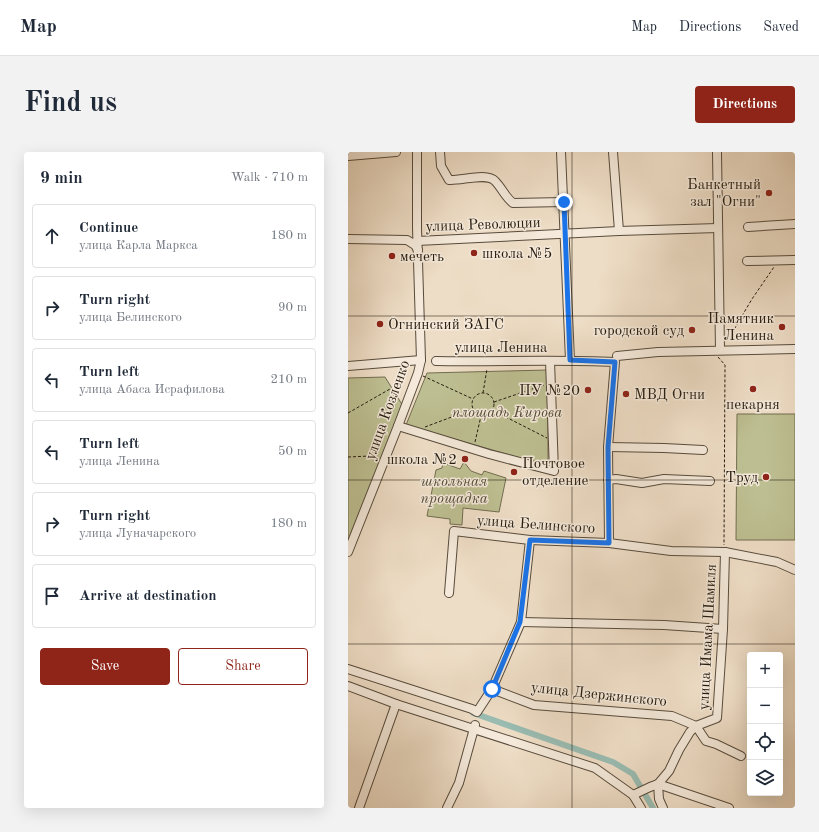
<!DOCTYPE html>
<html lang="en">
<head>
<meta charset="utf-8">
<style>
  body { margin:0; font-family:"Old Standard TT",serif; background:#f2f2f3; color:#1f2937 }
  .controls { position:absolute; right:12px; bottom:12px; display:grid; overflow:hidden; border-radius:4px; box-shadow:0 4px 16px #0002 }
  .controls button { width:36px; height:36px; display:grid; place-items:center; padding:0; border:0; border-bottom:1px solid #e0e1e3; background:#fff; color:#1f2937; font:20px sans-serif }
  .stop { position:absolute; width:12px; height:12px; margin:-9px; border:3px solid #1a73e8; border-radius:50%; background:#fff }
  .stop.end { background:#1a73e8; border-color:#fff; box-shadow:0 1px 4px #0008 }
  .list { margin:0; padding:0; list-style:none }
  h2 { display:flex; justify-content:space-between; align-items:center; height:52px; margin:0; padding:0 16px; font-size:17px }
  h2 small { font-size:13px; font-weight:400; color:#747a83 }
  .list li { display:grid; grid-template-columns:26px 1fr auto; gap:12px; align-items:center; box-sizing:border-box; height:64px; margin:0 8px 8px; padding:0 8px; border:1px solid #e0e1e3; border-radius:4px }
  .list b { display:block; font-size:15px; white-space:nowrap }
  .list p { margin:0; font-size:13px; white-space:nowrap; color:#747a83 }
  .list em { font-size:13px; font-style:normal; color:#747a83 }
  .actions { display:flex; gap:8px; padding:12px 16px }
  .actions a { flex:1; padding:9px 0; border:1px solid #8f2418; border-radius:4px; text-align:center; font-size:14px; color:#8f2418 }
  .actions .main { background:#8f2418; color:#fff }
  .icon { flex:none; width:22px; height:22px; fill:none; stroke:currentColor; stroke-width:2; stroke-linecap:round; stroke-linejoin:round }
  .map { position:relative; flex:none; width:447px; height:656px; overflow:hidden; border-radius:4px }
  header { display:flex; align-items:center; gap:24px; box-sizing:border-box; height:56px; padding:0 20px; background:#fff; border-bottom:1px solid #e0e1e3 }
  header strong { font-size:19px }
  nav { display:flex; gap:22px; margin-inline-start:auto; font-size:14px }
  .intro { display:flex; align-items:center; justify-content:space-between; box-sizing:border-box; height:96px; padding:0 24px }
  h1 { margin:0; font-size:28px }
  .button { padding:10px 18px; border-radius:4px; background:#8f2418; color:#fff; font-size:14px; font-weight:700 }
  main { display:flex; gap:24px; padding:0 24px }
  aside { flex:1; background:#fff; border-radius:4px; box-shadow:0 4px 16px #0002 }
  .map>svg:first-child { display:block }
  .green { fill:#bdbf92; stroke:#726d50 }
  .lines { fill:none; stroke-linecap:round; stroke-linejoin:round }
  .canal { stroke:#99bcb2; stroke-width:6 }
  .minor-casing { stroke:#584c3c; stroke-width:10 }
  .path { stroke:#261b0e; stroke-width:1; stroke-dasharray:3 2; stroke-linecap:butt }
  .minor { stroke:#f4e9da; stroke-width:8 }
  .route { stroke:#1a73e8; stroke-width:5 }
  .grid { fill:none; stroke:#261b0e; stroke-width:1; stroke-opacity:0.55 }
  .poi-dot { fill:#8f2418; stroke:#f4e9da; stroke-width:1.5 }
  .labels { text-anchor:middle; stroke-width:3; stroke-linejoin:round; paint-order:stroke }
  .poi-label { font-size:15px; fill:#261b0e; stroke:#f4e9da; text-anchor:end }
  .street-label { font-size:15px; fill:#261b0e; stroke:#f4e9da }
  .park-label { font-size:15px; font-style:italic; fill:#534c36; stroke:#f4e9da }
</style>
</head>
<body>
<header>
<strong>Map</strong>
<nav><a>Map</a><a>Directions</a><a>Saved</a></nav>
</header>
<div class="intro"><h1>Find us</h1><a class="button">Directions</a></div>
<main>
<aside>
<h2>9 min<small>Walk · 710 m</small></h2>
<ul class="list">
<li><svg class="icon" aria-label="ahead" viewBox="0 0 24 24"><path d="M12 20V5M6 11l6-6 6 6"/></svg><div><b>Continue</b><p>улица Карла Маркса</p></div><em>180 m</em></li>
<li><svg class="icon" aria-label="right" viewBox="0 0 24 24"><path d="M7 20v-9h11M14 6l5 5-5 5"/></svg><div><b>Turn right</b><p>улица Белинского</p></div><em>90 m</em></li>
<li><svg class="icon" aria-label="left" viewBox="0 0 24 24"><path d="M17 20v-9H6M10 6l-5 5 5 5"/></svg><div><b>Turn left</b><p>улица Абаса Исрафилова</p></div><em>210 m</em></li>
<li><svg class="icon" aria-label="left" viewBox="0 0 24 24"><path d="M17 20v-9H6M10 6l-5 5 5 5"/></svg><div><b>Turn left</b><p>улица Ленина</p></div><em>50 m</em></li>
<li><svg class="icon" aria-label="right" viewBox="0 0 24 24"><path d="M7 20v-9h11M14 6l5 5-5 5"/></svg><div><b>Turn right</b><p>улица Луначарского</p></div><em>180 m</em></li>
<li><svg class="icon" aria-label="arrive" viewBox="0 0 24 24"><path d="M6 21V4h12l-3 4 3 4H6"/></svg><div><b>Arrive at destination</b></div></li>
</ul>
<div class="actions"><a class="main">Save</a><a>Share</a></div>
</aside>
<div class="map">
<svg width="447" height="656" viewBox="0 0 447 656">
  <rect width="100%" height="100%" fill="#eeddc6"/>
  <filter id="stains"><feTurbulence type="fractalNoise" baseFrequency=".005" numOctaves="4"/><feColorMatrix values="0 0 0 0 .2 0 0 0 0 .09 0 0 0 0 .02 0 0 0 .5 -.17"/></filter>
  <radialGradient id="worn" r=".72"><stop offset=".6" stop-color="#630" stop-opacity="0"/><stop offset="1" stop-color="#630" stop-opacity=".3"/></radialGradient>
  <g class="green">
    <path d="M200,218V314L58,273L79,221Z"/>
    <path d="M37,225L55,254L0,389V226Z"/>
    <path d="M389,262H447V388H388Z"/>
    <path d="M116,310L123,319L134,323L136,319L158,326L151,360L115,356L114,373L102,372V367L79,364L88,318L94,316L95,311L112,317Z"/>
  </g>
  <g class="lines">
    <path class="canal" d="M125,561L265,610L285,622L305,656"/>
    <g class="minor-casing">
      <g id="minor">
        <path d="M92,0L93,14L101,28C113,29 139,20 147,29C154,36 157,45 165,51L216,50"/>
        <path d="M213,0L222,208"/>
        <path d="M265,0L271,79"/>
        <path d="M369,0L372,198"/>
        <path d="M0,4L48,0"/>
        <path d="M400,75L447,72"/>
        <path d="M0,87L59,88L67,93L70,98"/>
        <path d="M69,89L271,79L370,76"/>
        <path d="M399,109L447,108"/>
        <path d="M269,204L310,200L447,197"/>
        <path d="M88,209C148,210 207,207 267,210L260,295L261,391"/>
        <path d="M0,214L73,208"/>
        <path d="M50,274L141,302L206,319L202,209"/>
        <path d="M260,295L316,296L355,298"/>
        <path d="M260,328L268,327L294,331L316,327L362,329"/>
        <path d="M0,400L50,274L70,221L73,208L69,76V0"/>
        <path d="M101,441L106,379L182,388L261,391L323,399L377,400L429,410L447,418"/>
        <path d="M173,470L316,473L375,477"/>
        <path d="M0,517L124,557L129,560L144,537L173,470L182,388"/>
        <path d="M0,534L48,552L247,616L285,643L293,656"/>
        <path d="M144,537L186,553L324,564L348,574L358,589L368,592L393,604"/>
        <path d="M285,643L302,635L310,632L321,619L331,598L342,580L348,574L369,566L375,477L377,400"/>
        <path d="M11,656L48,552"/>
        <path d="M99,656L111,631L127,573"/>
        <path d="M315,656L311,647L310,632L381,656"/>
      </g>
    </g>
    <g class="path">
      <path d="M378,188L383,186L388,174L404,147L426,115"/>
      <path d="M370,205L377,213L376,393"/>
      <path d="M75,224L125,247"/>
      <path d="M135,241L139,217"/>
      <circle cx="135" cy="252" r="11"/>
      <path d="M146,250L196,233"/>
      <path d="M144,258L199,286"/>
      <path d="M0,261L42,237"/>
      <path d="M77,275L125,257"/>
      <path d="M127,290L133,264"/>
      <path d="M0,305L22,304"/>
    </g>
    <use href="#minor" class="minor"/>
  </g>
  <g class="lines">
    <path class="route" d="M144,537L172,470L182,388L261,391L260,295L267,210L222,208L216,50"/>
  </g>
  <path class="grid" d="M224,0V656M0,164H447M0,328H447M0,492H447"/>
  <g class="poi-dot">
    <circle cx="421" cy="41" r="4"/>
    <circle cx="126" cy="101" r="4"/>
    <circle cx="44" cy="104" r="4"/>
    <circle cx="32" cy="172" r="4"/>
    <circle cx="434" cy="175" r="4"/>
    <circle cx="344" cy="178" r="4"/>
    <circle cx="405" cy="237" r="4"/>
    <circle cx="240" cy="238" r="4"/>
    <circle cx="278" cy="242" r="4"/>
    <circle cx="117" cy="307" r="4"/>
    <circle cx="166" cy="320" r="4"/>
    <circle cx="418" cy="325" r="4"/>
  </g>
  <g class="labels">
    <g class="poi-label">
      <text x="413" y="37">Банкетный<tspan x="413" dy="17">зал "Огни"</tspan></text>
      <text x="134" y="106" text-anchor="start">школа №5</text>
      <text x="52" y="109" text-anchor="start">мечеть</text>
      <text x="426" y="171">Памятник<tspan x="426" dy="17">Ленина</tspan></text>
      <text x="40" y="177" text-anchor="start">Огнинский ЗАГС</text>
      <text x="336" y="183">городской суд</text>
      <text x="232" y="243">ПУ №20</text>
      <text x="286" y="247" text-anchor="start">МВД Огни</text>
      <text x="405" y="257" text-anchor="middle">пекарня</text>
      <text x="109" y="312">школа №2</text>
      <text x="174" y="316" text-anchor="start">Почтовое<tspan x="174" dy="17">отделение</tspan></text>
      <text x="410" y="330">Труд</text>
    </g>
    <g class="street-label">
      <text transform="translate(135 72) rotate(-2)" y="5">улица Революции</text>
      <text x="153" y="200">улица Ленина</text>
      <text transform="translate(39 258) rotate(-70)" y="5">улица Козленко</text>
      <text transform="translate(188 372) rotate(4)" y="5">улица Белинского</text>
      <text transform="translate(359 485) rotate(-87)" y="5">улица Имама Шамиля</text>
      <text transform="translate(251 542) rotate(6)" y="5">улица Дзержинского</text>
    </g>
    <g class="park-label">
      <text x="159" y="265">площадь Кирова</text>
      <text x="106" y="334">школьная<tspan x="106" dy="17">прощадка</tspan></text>
    </g>
  </g>
  <rect width="100%" height="100%" filter="url(#stains)"/>
  <rect width="100%" height="100%" fill="url(#worn)"/>
</svg>
<div class="controls">
<button>+</button>
<button>−</button>
<button><svg class="icon" aria-label="locate" viewBox="0 0 24 24"><circle cx="12" cy="12" r="6"/><path d="M12 2v4M12 18v4M2 12h4M18 12h4"/></svg></button>
<button><svg class="icon" aria-label="layers" viewBox="0 0 24 24"><path d="M12 4l9 5-9 5-9-5zM3 14l9 5 9-5"/></svg></button>
</div>
<div class="stop" style="left:144px;top:537px"></div>
<div class="stop end" style="left:216px;top:50px"></div>
</div>
</main>
</body>
</html>
